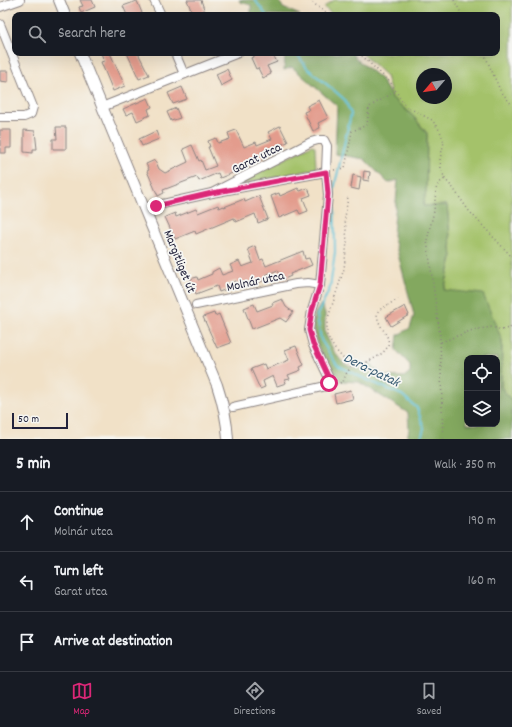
<!DOCTYPE html>
<html lang="en">
<head>
<meta charset="utf-8">
<style>
  body { margin:0; font-family:Dekko,sans-serif; background:#242831; color:#f1f3f6 }
  .controls { position:absolute; right:12px; bottom:12px; display:grid; overflow:hidden; border-radius:8px; box-shadow:0 4px 16px #0002 }
  .controls button { width:36px; height:36px; display:grid; place-items:center; padding:0; border:0; border-bottom:1px solid #363941; background:#171b24; color:#f1f3f6; font:20px sans-serif }
  .compass { position:absolute; left:416px; top:68px; width:36px; height:36px; border-radius:50%; background:#171b24; box-shadow:0 4px 16px #0002; rotate:241deg }
  .scale { position:absolute; left:12px; bottom:10px; width:56px; box-sizing:border-box; padding-left:4px; border:2px solid #22223b; border-top:0; font-size:11px; line-height:14px; white-space:nowrap; color:#22223b; -webkit-text-stroke:3px #f6f6f2; paint-order:stroke }
  .stop { position:absolute; width:12px; height:12px; margin:-9px; border:3px solid #db2777; border-radius:50%; background:#fff }
  .stop.end { background:#db2777; border-color:#fff; box-shadow:0 1px 4px #0008 }
  .list { margin:0; padding:0; list-style:none }
  h2 { display:flex; justify-content:space-between; align-items:center; height:52px; margin:0; padding:0 16px; font-size:17px }
  h2 small { font-size:13px; font-weight:400; color:#9ea1a6 }
  .list li { display:grid; grid-template-columns:26px 1fr auto; gap:12px; align-items:center; box-sizing:border-box; height:60px; padding:0 16px; border-top:1px solid #363941 }
  .list b { display:block; font-size:15px; white-space:nowrap }
  .list p { margin:0; font-size:13px; white-space:nowrap; color:#9ea1a6 }
  .list em { font-size:13px; font-style:normal; color:#9ea1a6 }
  .icon { flex:none; width:22px; height:22px; fill:none; stroke:currentColor; stroke-width:2; stroke-linecap:round; stroke-linejoin:round }
  .map { position:relative; flex:none; width:512px; height:439px; overflow:hidden }
  .search { position:absolute; background:#171b24; box-shadow:0 4px 16px #0002; left:12px; right:12px; top:12px; height:44px; display:flex; align-items:center; gap:10px; box-sizing:border-box; padding:0 14px; border-radius:8px; color:#9ea1a6; font-size:15px }
  .sheet { height:232px; background:#171b24 }
  nav { display:flex; justify-content:space-around; align-items:center; box-sizing:border-box; height:56px; border-top:1px solid #363941; background:#171b24; font-size:11px; color:#9ea1a6 }
  nav a { display:grid; justify-items:center; gap:2px }
  nav .on { color:#db2777 }
  .map>svg:first-child { display:block }
  .green { fill:#a4c26a; stroke:#637252; fill-rule:evenodd }
  .forest { fill:#83a85e; stroke:#52654c; fill-rule:evenodd }
  .lines { fill:none; stroke-linecap:round; stroke-linejoin:round }
  .stream { stroke:#5bc1d9; stroke-width:2 }
  .building { fill:#e39c8d }
  .minor-casing { stroke:#8a8281; stroke-width:10 }
  .major-casing { stroke:#8a8281; stroke-width:12 }
  .path { stroke:#8a8281; stroke-width:1.5; stroke-dasharray:1 3; stroke-linecap:butt }
  .minor { stroke:#fff; stroke-width:8 }
  .major { stroke:#fff; stroke-width:10 }
  .route { stroke:#db2777; stroke-width:5 }
  .labels { text-anchor:middle; stroke-width:3.5; stroke-linejoin:round; paint-order:stroke }
  .street-label { font-size:13px; fill:#22223b; stroke:#f6f6f2 }
  .water-label { font-size:14px; font-style:italic; fill:#365a72; stroke:#f6f6f2 }
</style>
</head>
<body>
<div class="map">
<svg width="512" height="439" viewBox="0 0 512 439">
  <rect width="100%" height="100%" fill="#f6f6f2"/>
  <filter id="ink" filterUnits="userSpaceOnUse"><feTurbulence type="fractalNoise" baseFrequency=".025" numOctaves="2"/><feDisplacementMap in="SourceGraphic" scale="8" xChannelSelector="R" yChannelSelector="G"/><feConvolveMatrix kernelMatrix="1 2 1 2 8 2 1 2 1" color-interpolation-filters="sRGB"/></filter>
  <filter id="wash" filterUnits="userSpaceOnUse"><feTurbulence type="fractalNoise" baseFrequency=".012" numOctaves="4" result="noise"/><feDisplacementMap in="SourceGraphic" scale="16" xChannelSelector="R" yChannelSelector="G"/><feGaussianBlur stdDeviation="0.9" result="paint"/><feColorMatrix in="noise" values="0 0 0 0 0 0 0 0 0 0 0 0 0 0 0 0 0 1.4 0 .05"/><feComposite in="paint" operator="in"/></filter>
  <g filter="url(#wash)">
    <rect width="100%" height="100%" fill="#f1e1c7"/>
    <g class="green">
      <path d="M334,0H512V402L501,387L502,340L444,291L452,258L447,205L423,206L426,191L427,133L413,116L392,98L386,76L362,53H497V15H333L324,7ZM422,74H446V98H422Z"/>
      <path d="M312,145L315,146L316,169L232,186Z"/>
    </g>
    <g class="forest">
      <path d="M239,0H279L283,8L300,15H253L251,14V5L240,2Z"/>
      <path d="M287,53H352L355,58L381,79L392,98L413,116L427,134L426,191L423,206L447,205L452,258L444,290L483,294L502,340L501,387L512,402V439H407L409,429L408,413L359,382L340,381L335,371L326,362L318,347L312,327L315,313L321,304L325,313V333L335,353L344,364L354,368L370,363L383,376L404,377L410,372V365L396,350L398,335L410,328L414,315L393,235L398,180L388,183L364,159L335,154L337,106L292,67L284,70L285,55ZM467,358H497V424H467Z"/>
    </g>
    <g class="lines">
      <g class="stream">
        <path d="M255,0L266,15"/>
        <path d="M296,53L308,69L336,92L345,100L351,114L334,189L335,252L330,288L317,315L321,340L337,365L363,378L402,395L417,408L424,428L421,439"/>
      </g>
    </g>
    <g id="blocks">
      <g class="building">
        <path d="M80,0H92L95,7L81,13L79,7L83,6Z"/>
        <path d="M187,0H201L206,15H193Z"/>
        <path d="M137,1L142,13L138,15H127L123,6Z"/>
        <path d="M101,53H110L125,86L113,91L101,62L104,61Z"/>
        <path d="M127,53H138L149,75L139,79Z"/>
        <path d="M260,53H272L277,62L267,66L271,74L263,78L258,68L256,69L251,58Z"/>
        <path d="M227,69L232,80L221,86L216,74Z"/>
        <path d="M0,71H8V82L0,81Z"/>
        <path d="M182,87L187,99L173,104L168,93Z"/>
        <path d="M148,98L152,107L148,109L150,115L137,121L133,112L126,115L123,109Z"/>
        <path d="M319,100L328,118L318,123L320,128L313,131L304,112L309,110L307,106Z"/>
        <path d="M176,108L180,118L171,121L167,112Z"/>
        <path d="M280,126L288,142L261,152L264,159L249,165L250,166L220,178L218,173L199,181L197,177L163,190L164,193L158,196L147,171L149,170L146,164L155,160L159,169L165,173L188,162L183,149L192,145L199,161L201,160L205,170L216,166L208,147H210L208,141L216,138L218,143L230,139L228,133L236,130L244,147L256,142L257,145L272,139L268,132Z"/>
        <path d="M56,127H66V149H53V139H57Z"/>
        <path d="M0,130H11V148H6V153H0Z"/>
        <path d="M24,130L35,131L37,149H33V153L24,152Z"/>
        <path d="M156,131L159,139L142,146L139,139Z"/>
        <path d="M364,171L370,172L369,181L363,180Z"/>
        <path d="M353,175L361,177L359,190L351,188Z"/>
        <path d="M298,188L300,191L308,188L311,195L303,198L308,211L300,214L298,210L279,218L271,196L279,193L280,196Z"/>
        <path d="M259,196L268,219L258,223L255,214L236,222L234,218L196,234L195,231L175,239L165,217L175,213L176,217L196,209L198,213L218,205L219,208L224,206V207L244,199L245,202Z"/>
        <path d="M255,246L260,260L263,259L266,266L303,251L305,259L309,258L312,265L290,274L291,276L282,280L278,270L265,275L267,279L252,286L251,282L239,287L236,281L225,285L227,289L219,292L217,286L196,294L190,279L197,277L198,280L212,274V272L219,268L222,275L233,271L230,265L239,261L242,267L253,263L248,249Z"/>
        <path d="M282,299L286,307L293,312L286,322L280,318L252,329L244,308L254,304L257,311L273,305L272,303Z"/>
        <path d="M405,306L409,315L391,326L386,317Z"/>
        <path d="M214,313L215,316L219,314L231,343L217,348L203,317Z"/>
        <path d="M296,346L304,365L300,367L301,370L288,375L290,379L285,380L286,383L277,386L273,376L263,381L265,387L260,389L251,369L264,364L266,369L289,360L285,350Z"/>
        <path d="M351,390L353,399L336,403L334,394Z"/>
      </g>
    </g>
  </g>
  <g filter="url(#ink)">
    <use href="#blocks" fill-opacity="0" stroke="#8a8281" stroke-width="1"/>
    <g class="lines">
      <g class="minor-casing">
        <g id="minor">
          <path d="M154,0L161,15"/>
          <path d="M0,7L20,0"/>
          <path d="M0,24L33,107L31,114L24,117H0"/>
          <path d="M175,53L184,74"/>
          <path d="M102,107L238,53"/>
          <path d="M212,193L311,142L318,140H324L327,146L326,172L328,195L320,285L312,310L309,330L313,345L328,376L329,383L326,386L233,407"/>
          <path d="M145,208L212,193L326,172"/>
          <path d="M196,305L296,284L308,283L320,285"/>
        </g>
      </g>
      <g class="major-casing">
        <g id="major">
          <path d="M59,0L65,15"/>
          <path d="M80,53L217,385C223,403 227,420 228,439"/>
        </g>
      </g>
      <g class="path">
        <path d="M309,0L329,15"/>
        <path d="M454,0L462,15"/>
        <path d="M359,53L391,83L405,106L432,120L440,131L444,142L440,159L441,169L445,179L453,188L469,211L512,257"/>
        <path d="M484,53L500,90L512,105"/>
        <path d="M334,170L345,168L352,131L367,125L369,107L396,91"/>
        <path d="M441,342L473,330L492,327L502,330L512,327"/>
        <path d="M351,365C359,366 368,362 375,358C404,341 377,332 377,313L379,310L398,299"/>
        <path d="M336,384L343,382L346,374L351,367L334,348L327,335V321L344,269L347,242L345,218L348,196"/>
        <path d="M443,439L440,336L427,240L434,211L436,189L439,183L445,179"/>
      </g>
      <use href="#minor" class="minor"/>
      <use href="#major" class="major"/>
    </g>
  </g>
  <g class="lines" filter="url(#ink)">
    <path class="route" d="M156,206L212,193L326,172L328,194L320,285L312,310L309,330L313,344L328,376L329,383"/>
  </g>
  <g class="labels">
    <g class="street-label">
      <text transform="translate(256 157) rotate(-27)" y="5">Garat utca</text>
      <text transform="translate(181 261) rotate(68)" y="5">Margitliget út</text>
      <text transform="translate(255 280) rotate(-12)" y="5">Molnár utca</text>
    </g>
    <g class="water-label">
      <text transform="translate(372 369) rotate(26)" y="5">Dera-patak</text>
    </g>
  </g>
</svg>
<div class="controls">
<button><svg class="icon" aria-label="locate" viewBox="0 0 24 24"><circle cx="12" cy="12" r="6"/><path d="M12 2v4M12 18v4M2 12h4M18 12h4"/></svg></button>
<button><svg class="icon" aria-label="layers" viewBox="0 0 24 24"><path d="M12 4l9 5-9 5-9-5zM3 14l9 5 9-5"/></svg></button>
</div>
<svg class="compass" viewBox="-18 -18 36 36"><path d="M0-13l5 13h-10z" fill="#e53935"/><path d="M0 13l5-13h-10z" fill="#9ea1a6"/></svg>
<div class="scale">50 m</div>
<div class="stop" style="left:329px;top:383px"></div>
<div class="stop end" style="left:156px;top:206px"></div>
<div class="search"><svg class="icon" aria-label="search" viewBox="0 0 24 24"><circle cx="10" cy="10" r="6"/><path d="M15 15l6 6"/></svg>Search here</div>
</div>
<section class="sheet">
<h2>5 min<small>Walk · 350 m</small></h2>
<ul class="list">
<li><svg class="icon" aria-label="ahead" viewBox="0 0 24 24"><path d="M12 20V5M6 11l6-6 6 6"/></svg><div><b>Continue</b><p>Molnár utca</p></div><em>190 m</em></li>
<li><svg class="icon" aria-label="left" viewBox="0 0 24 24"><path d="M17 20v-9H6M10 6l-5 5 5 5"/></svg><div><b>Turn left</b><p>Garat utca</p></div><em>160 m</em></li>
<li><svg class="icon" aria-label="arrive" viewBox="0 0 24 24"><path d="M6 21V4h12l-3 4 3 4H6"/></svg><div><b>Arrive at destination</b></div></li>
</ul>
</section>
<nav>
<a class="on"><svg class="icon" aria-label="map" viewBox="0 0 24 24"><path d="M3 6l6-2 6 2 6-2v14l-6 2-6-2-6 2zM9 4v14M15 6v14"/></svg>Map</a>
<a><svg class="icon" aria-label="directions" viewBox="0 0 24 24"><path d="M12 3l9 9-9 9-9-9zM9 14v-3h6M13 9l2 2-2 2"/></svg>Directions</a>
<a><svg class="icon" aria-label="saved" viewBox="0 0 24 24"><path d="M7 4h10v16l-5-4-5 4z"/></svg>Saved</a>
</nav>
</body>
</html>
